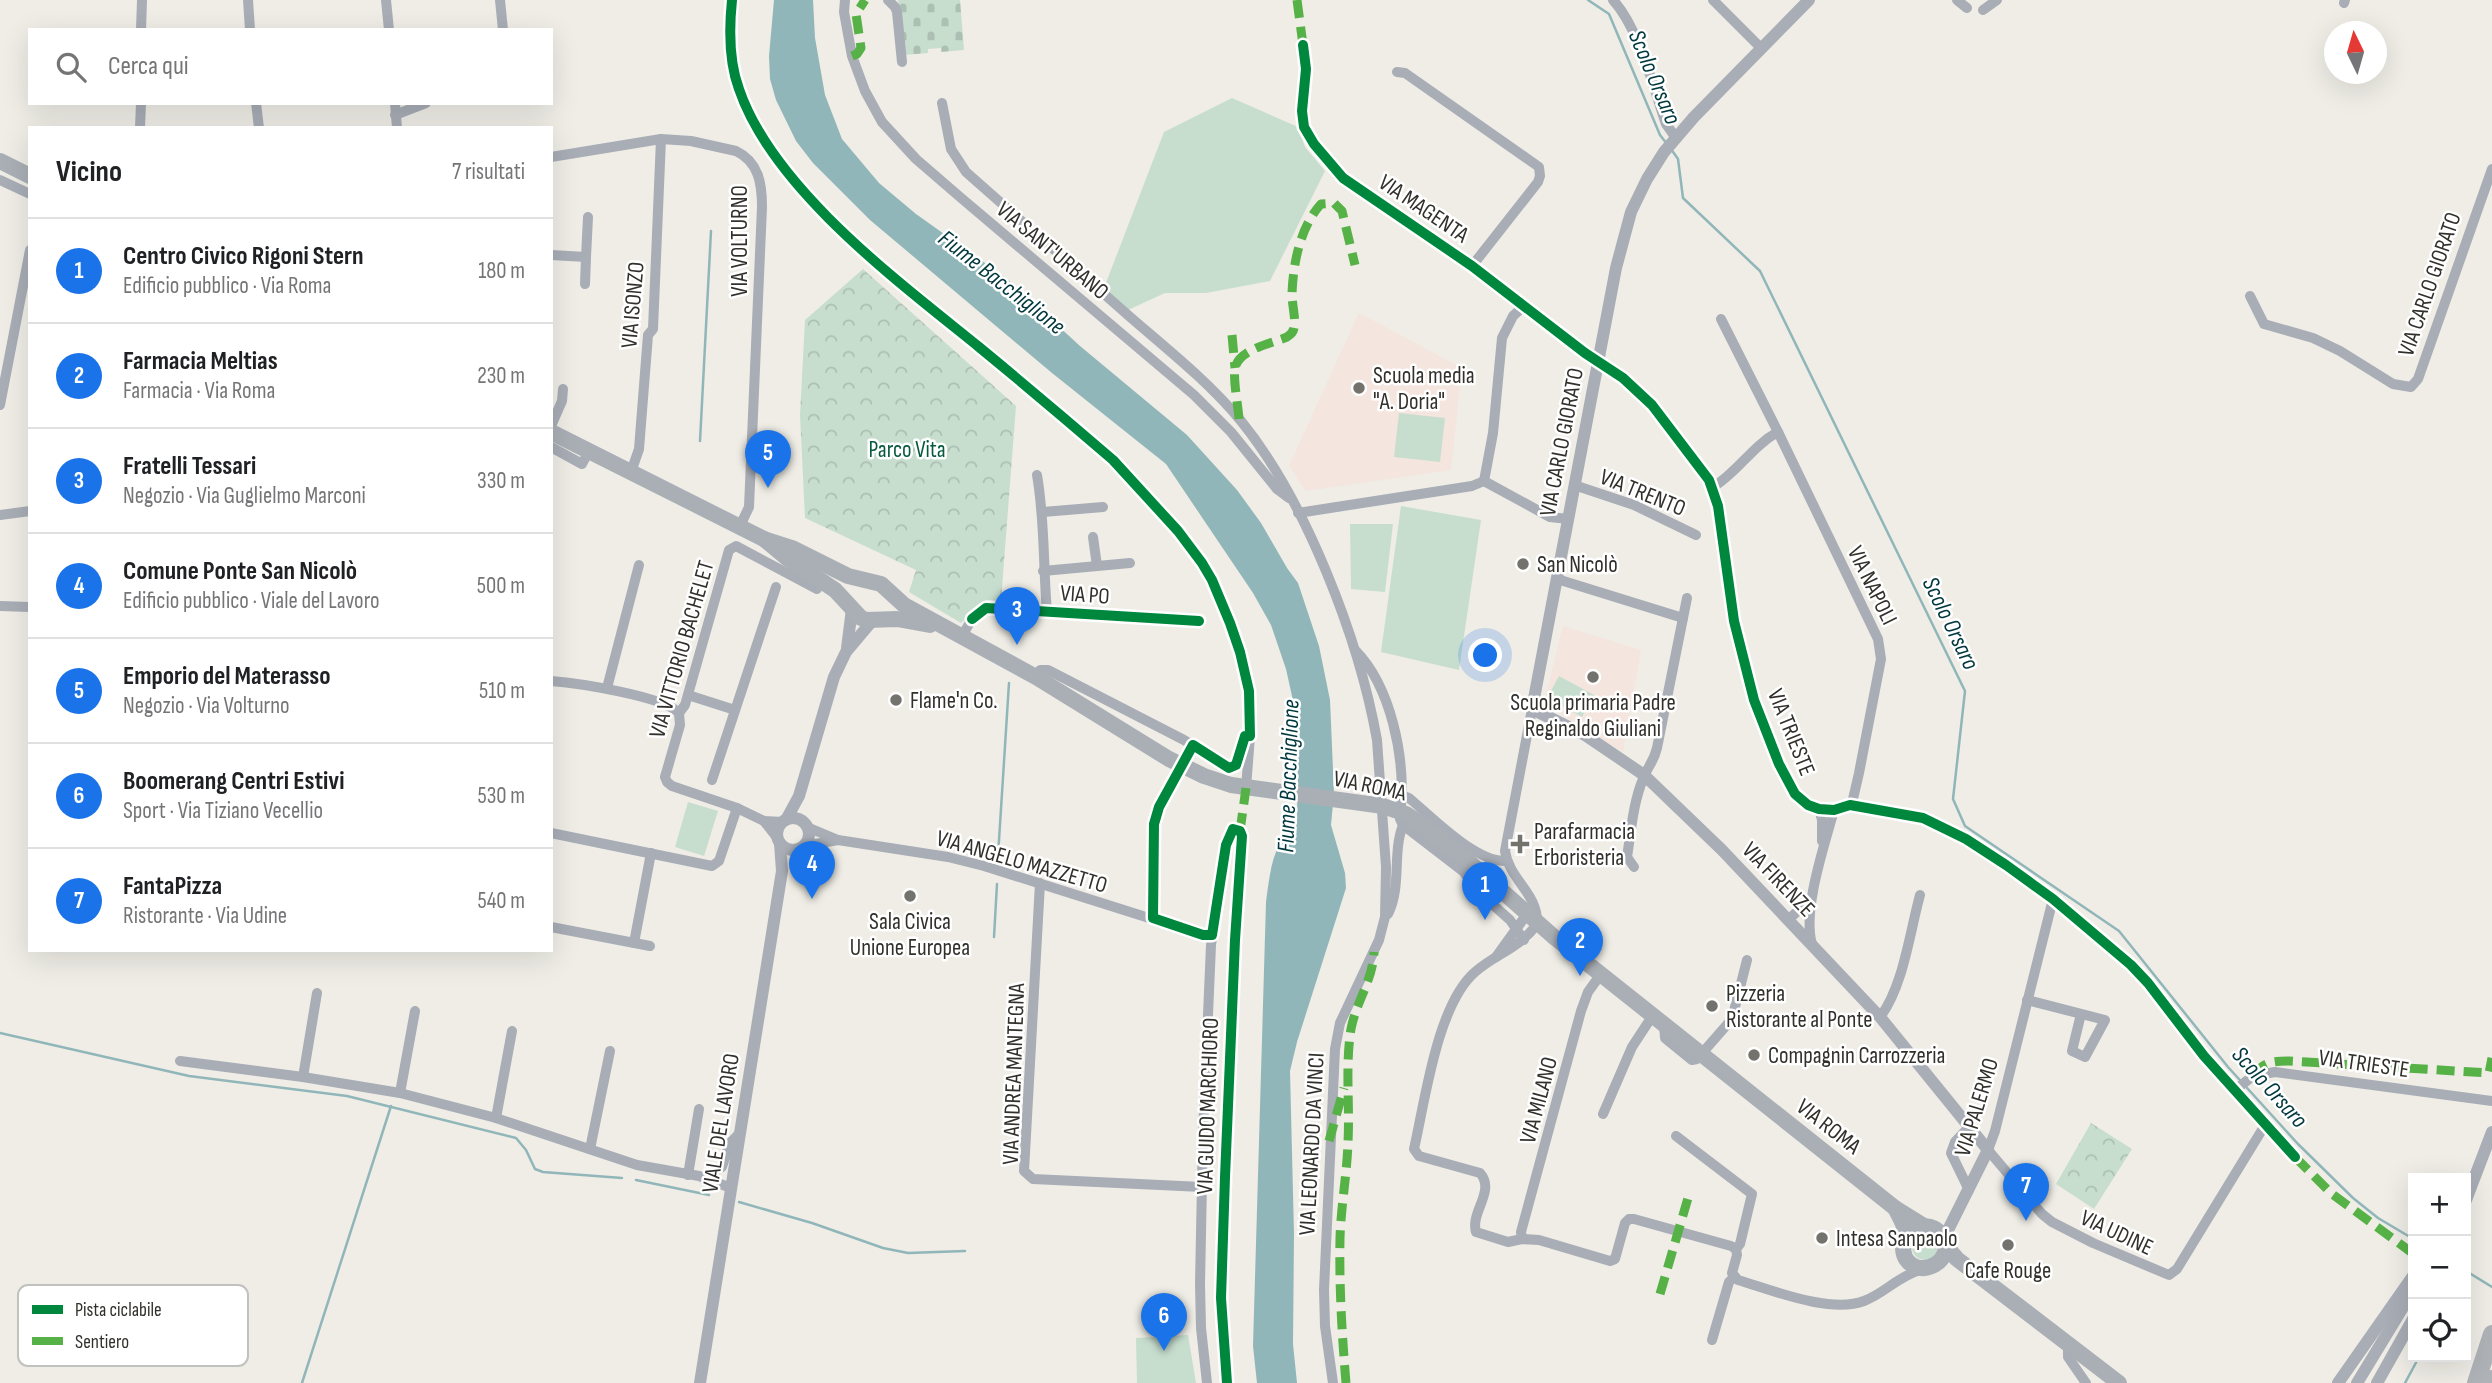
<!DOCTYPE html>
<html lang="it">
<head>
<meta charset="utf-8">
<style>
  body { margin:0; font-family:"Sofia Sans Condensed",sans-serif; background:#f6f6f6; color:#202124 }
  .controls { position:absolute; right:21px; bottom:21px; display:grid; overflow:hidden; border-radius:0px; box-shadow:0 7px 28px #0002 }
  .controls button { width:63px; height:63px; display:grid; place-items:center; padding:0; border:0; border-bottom:2px solid #e0e0e0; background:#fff; color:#202124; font:35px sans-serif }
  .compass { position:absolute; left:2324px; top:21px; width:63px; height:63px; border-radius:50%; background:#fff; box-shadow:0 7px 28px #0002; rotate:355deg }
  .you { position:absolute; left:1486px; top:656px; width:24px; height:24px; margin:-18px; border:5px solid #fff; border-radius:50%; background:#1a73e8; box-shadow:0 0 0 10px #1a73e833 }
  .badge { display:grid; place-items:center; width:46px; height:46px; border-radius:50%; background:#1a73e8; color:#fff; font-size:23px; font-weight:700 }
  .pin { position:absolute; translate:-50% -58px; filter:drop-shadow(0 2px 4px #0008) }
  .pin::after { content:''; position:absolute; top:37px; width:24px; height:21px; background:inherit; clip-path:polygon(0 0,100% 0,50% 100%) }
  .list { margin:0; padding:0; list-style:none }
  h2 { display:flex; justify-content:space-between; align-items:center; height:91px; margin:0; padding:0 28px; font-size:30px }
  h2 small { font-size:23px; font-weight:400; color:#757577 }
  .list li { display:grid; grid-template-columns:46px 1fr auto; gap:21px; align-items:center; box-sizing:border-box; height:105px; padding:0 28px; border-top:2px solid #e0e0e0 }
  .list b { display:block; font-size:26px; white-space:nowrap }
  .list p { margin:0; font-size:23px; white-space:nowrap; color:#757577 }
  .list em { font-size:23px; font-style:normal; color:#757577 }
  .icon { flex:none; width:38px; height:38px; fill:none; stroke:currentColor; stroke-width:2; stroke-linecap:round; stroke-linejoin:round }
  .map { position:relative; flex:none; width:2492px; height:1383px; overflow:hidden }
  .search { position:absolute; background:#fff; box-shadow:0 7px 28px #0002; left:28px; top:28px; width:525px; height:77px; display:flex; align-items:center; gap:18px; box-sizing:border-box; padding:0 24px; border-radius:0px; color:#757577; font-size:26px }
  .panel { position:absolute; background:#fff; box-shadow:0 7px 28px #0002; left:28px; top:126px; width:525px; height:826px; border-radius:0px }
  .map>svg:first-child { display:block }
  .education { fill:#f4e5de }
  .grass { fill:#c7decf }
  .cemetery { fill:url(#cemetery-stones) }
  .park { fill:url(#park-crowns) }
  .water { fill:#91b6b9 }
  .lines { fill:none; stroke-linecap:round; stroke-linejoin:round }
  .stream { stroke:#91b6b9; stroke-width:2.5 }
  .minor { stroke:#a8adb6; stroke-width:10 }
  .tertiary { stroke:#a8adb6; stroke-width:12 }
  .primary { stroke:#aaafb6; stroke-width:16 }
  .motorway { stroke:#afb3b8; stroke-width:18 }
  .quiet { stroke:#56b246; stroke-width:9; stroke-dasharray:18 9; stroke-linecap:butt }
  .cycleway-casing { stroke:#fff; stroke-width:15 }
  .cycleway { stroke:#00873e; stroke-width:10 }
  .poi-dot { fill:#74726c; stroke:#fff; stroke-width:2.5 }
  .labels { text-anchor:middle; stroke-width:5; stroke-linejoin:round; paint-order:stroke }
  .street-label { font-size:23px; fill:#31302b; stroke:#fff }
  .poi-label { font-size:23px; fill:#31302b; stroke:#fff; text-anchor:start }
  .park-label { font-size:23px; fill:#065a3d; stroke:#fff }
  .water-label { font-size:24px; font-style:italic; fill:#01383e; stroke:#fff }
  .key { fill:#fff; stroke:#c1c1bf; stroke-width:2 }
  .key-label { font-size:19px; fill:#31302b }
</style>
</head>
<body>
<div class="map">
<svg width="2492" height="1383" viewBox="0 0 2492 1383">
  <defs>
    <pattern id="cemetery-stones" width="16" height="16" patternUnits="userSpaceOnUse" patternTransform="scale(1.75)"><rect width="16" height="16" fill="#c7decf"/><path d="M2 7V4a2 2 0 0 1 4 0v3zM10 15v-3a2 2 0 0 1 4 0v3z" fill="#abbfb2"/></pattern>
    <pattern id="park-crowns" width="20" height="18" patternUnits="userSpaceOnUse" patternTransform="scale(1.75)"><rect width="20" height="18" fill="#c7decf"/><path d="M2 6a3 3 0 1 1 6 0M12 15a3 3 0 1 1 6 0" fill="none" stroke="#abbfb2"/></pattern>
  </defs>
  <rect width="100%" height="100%" fill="#efede6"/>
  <g class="education">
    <path d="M1359,313L1462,368L1451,470L1306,491L1289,466Z"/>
    <path d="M1563,626L1641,650L1623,752L1544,704Z"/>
  </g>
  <g class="grass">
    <path d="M1232,98L1298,127L1305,147L1325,171L1270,281L1206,293H1165L1128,310L1104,288L1164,132Z"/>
    <path d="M1399,413L1445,418L1440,462L1394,457Z"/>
    <path d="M1401,506L1481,520L1459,670L1381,652Z"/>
    <path d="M1350,524H1393L1385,592L1351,589Z"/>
    <path d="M1559,676L1594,695L1582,717L1547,698Z"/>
    <path d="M688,802L718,811L704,856L675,847Z"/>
    <circle cx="1925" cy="1247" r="13"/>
    <path d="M1188,1335L1196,1383H1137L1136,1338Z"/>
  </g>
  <path class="cemetery" d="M898,0H960L964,50L941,52V48L928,49V53L904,55Z"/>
  <g class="park">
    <path d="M863,269L1016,406L1001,601L987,600L961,623L909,592L916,570L805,518L800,415L805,320Z"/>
    <path d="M2091,1123L2132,1149L2094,1209L2056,1184Z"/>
  </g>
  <path class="water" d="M774,0H813L815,38L825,95L842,139L879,183L916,214L1006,278L1080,346L1187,435L1237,490L1261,523L1287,568L1298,583L1319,646L1330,700L1334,793L1331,825L1345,873L1346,888L1297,1042L1290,1071L1294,1234L1293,1344L1297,1383H1257L1253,1346L1266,902C1270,873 1272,843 1297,823L1298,746L1296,714L1286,669L1271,625L1253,593L1166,464L1052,373L870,220L813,163L796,141L776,100L770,79L769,56Z"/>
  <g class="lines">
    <g class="stream">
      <path d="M1588,0L1609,14L1660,135L1667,144"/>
      <path d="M1671,149L1678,159L1683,198L1760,271L1965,691L1953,799L1965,826L2119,931L2228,1067L2298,1144L2353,1198L2378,1218L2410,1237"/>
      <path d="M700,441L711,231"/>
      <path d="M998,856L1009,683"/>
      <path d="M994,937L997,884"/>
      <path d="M0,1033L189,1076L347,1096L516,1138L526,1150L535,1169L543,1172L622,1178"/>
      <path d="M636,1180L709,1195"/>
      <path d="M739,1202L812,1223L883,1248L908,1253L965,1251"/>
      <path d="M2466,1271L2492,1287"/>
      <path d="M302,1383L391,1106"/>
      <path d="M2405,1383L2419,1357"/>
    </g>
    <g class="minor">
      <path d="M248,0L250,30"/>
      <path d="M386,0L389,30"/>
      <path d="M500,0L503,30"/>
      <path d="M845,0L844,12L852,56L865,91L882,122L916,159L960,197L1194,395L1231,432L1277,489L1289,498"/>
      <path d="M888,0L895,7L897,12L902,62"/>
      <path d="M1613,0C1639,28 1653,87 1666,124L1676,138"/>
      <path d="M1713,0L1761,48"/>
      <path d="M1957,0L1967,8"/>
      <path d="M2344,3L2345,0"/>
      <path d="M1983,10L1997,0"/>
      <path d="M141,30L142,0"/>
      <path d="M1303,45L1306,69L1302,111L1304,127L1314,144L1343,178L1472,266L1585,353L1623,378L1652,405L1709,480L1718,506L1734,621L1754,700L1779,764L1795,794L1808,805L1819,809L1834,810L1850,805L1923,818L1966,839L2006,865L2053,899L2131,965L2148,983L2204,1056L2295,1157"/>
      <path d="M1397,72L1405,73L1539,167L1540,176L1538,182L1472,266"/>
      <path d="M256,103L259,128"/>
      <path d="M395,103L397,128"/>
      <path d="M942,103L951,149L966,172C1020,220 1075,268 1129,316C1167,349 1209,382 1241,421C1306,501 1359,639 1377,740L1386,867L1385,917L1379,940L1340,1023L1335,1049L1324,1290L1325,1326L1333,1383"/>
      <path d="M395,115L426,103"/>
      <path d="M140,128L141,103"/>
      <path d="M551,157L661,139L691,141L736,151C759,162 762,184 762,207L749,507L740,526"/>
      <path d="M0,180L30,194"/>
      <path d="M551,255L586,257L588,217"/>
      <path d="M585,284L586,257"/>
      <path d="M2250,296L2264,324L2313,338L2340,351L2393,384L2411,387L2418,379L2492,169"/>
      <path d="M1721,319L1778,432"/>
      <path d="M0,405L30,250"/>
      <path d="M551,426L562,401L563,389"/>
      <path d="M551,447L582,464L589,451"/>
      <path d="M631,472L639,449L648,335L653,329L661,139"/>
      <path d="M1037,475C1045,521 1043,565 1047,612"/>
      <path d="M1484,481L1493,433L1502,338L1513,316L1525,305"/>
      <path d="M1574,485L1634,505L1696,535"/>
      <path d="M1713,487C1737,473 1752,446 1778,432L1878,639L1881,659L1859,773L1853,799L1850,805"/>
      <path d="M1043,512L1103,507"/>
      <path d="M1298,513L1472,486L1484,481L1550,517L1568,519"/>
      <path d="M0,515L30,511"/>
      <path d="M1093,537L1097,566"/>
      <path d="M1043,571L1130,563"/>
      <path d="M1557,579L1683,618L1657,748C1653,764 1647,767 1643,779C1633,803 1631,832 1627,857L1634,867"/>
      <path d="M0,606L30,607"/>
      <path d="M1683,618L1687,598"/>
      <path d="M962,636L972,619L986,608L1199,621"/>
      <path d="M1356,651C1391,687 1405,757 1401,806"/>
      <path d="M1036,677L1040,670H1048L1184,740L1229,768L1236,765L1245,736H1250"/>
      <path d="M551,681C577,683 663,696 679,713"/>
      <path d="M607,688L639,565"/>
      <path d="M688,695L735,710"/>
      <path d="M1532,709L1505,851C1509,879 1537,893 1537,921"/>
      <path d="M712,780L776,587"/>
      <path d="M1246,788L1250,736"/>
      <path d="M1402,795L1409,798C1432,817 1475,862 1506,861"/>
      <path d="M1819,809L1822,820V841"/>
      <path d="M1400,819L1403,825L1464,872L1474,888L1510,920L1524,940"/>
      <path d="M764,821L778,839"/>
      <path d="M783,822L764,821L737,808L672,786L667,782L665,777L680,725L679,713L685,705L729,550L736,546L817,589"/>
      <path d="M807,827L838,840L948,857L984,866L1203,935H1212"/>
      <path d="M551,833L712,866L719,861L737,808"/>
      <path d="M804,846L838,840"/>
      <path d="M1040,883L1024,1171L1033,1179L1202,1187"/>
      <path d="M2053,899L1995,1131L1988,1150L2042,1214L2052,1222L2093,1243L2169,1275L2177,1269L2265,1125"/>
      <path d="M1388,914C1402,886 1392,853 1403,825"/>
      <path d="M1153,918L1154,824L1167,793"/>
      <path d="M1789,919L1811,899"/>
      <path d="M1538,923C1519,949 1497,953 1475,972C1437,1005 1425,1101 1414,1149L1419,1156L1480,1173C1496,1191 1470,1212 1476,1232L1508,1242L1522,1239L1539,1240L1610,1261L1615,1259L1625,1223L1629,1219H1634L1731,1246L1736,1249L1737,1255L1732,1273L1738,1280C1772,1290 1830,1314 1864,1301C1885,1293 1897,1277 1920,1270"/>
      <path d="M551,927L650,946"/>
      <path d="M634,943L651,853"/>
      <path d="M1812,944C1802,910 1825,844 1834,810"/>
      <path d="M1496,957L1527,914"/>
      <path d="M2027,1000L2105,1020L2085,1057L2072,1051L2081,1014"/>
      <path d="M1880,1017C1903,988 1910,931 1920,895"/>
      <path d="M1664,1024L1665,1038L1692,1060L1697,1059L1732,1019L1747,960"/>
      <path d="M180,1061L303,1077L400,1093L496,1118L637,1165L699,1176L731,1188"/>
      <path d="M303,1077L317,993"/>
      <path d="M2235,1090L2253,1076L2275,1072L2492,1101"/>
      <path d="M400,1093L415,1011"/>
      <path d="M1603,1114L1632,1047L1653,1015"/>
      <path d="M496,1118L512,1031"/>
      <path d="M1676,1136L1752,1194L1740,1244L1736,1249"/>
      <path d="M590,1149L610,1051"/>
      <path d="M710,1174L722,1167L730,1143L740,1133"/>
      <path d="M688,1175L699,1109"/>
      <path d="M1969,1190L1951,1153L1955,1142L1969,1127"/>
      <path d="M1522,1239L1521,1232L1581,1011L1588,992L1601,974"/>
      <path d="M1712,1340L1729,1282L1733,1278"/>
      <path d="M2068,1343V1357L2086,1383"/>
      <path d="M1207,1383L1201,1328L1200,1284L1203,1132L1211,945L1226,845L1233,829L1240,831L1242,836C1233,944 1229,1052 1225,1160C1222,1233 1215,1310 1227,1383"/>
    </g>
    <g class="tertiary">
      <path d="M1809,0L1694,117L1664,152L1647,179L1631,212L1616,268L1532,709L1585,735L1644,775L1722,850L1880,1017L1988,1150L1948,1230L1945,1243"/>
      <path d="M847,648L852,609"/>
      <circle cx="793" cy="834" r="16"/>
      <path d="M786,820L799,796L834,677L846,652L873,620"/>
      <path d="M2466,1200L2492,1132"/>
      <path d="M700,1383L782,871L780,843"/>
      <path d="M2338,1383L2413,1276"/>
      <path d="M2357,1383L2413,1291"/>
      <path d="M2377,1383L2413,1319"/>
    </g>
    <g class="primary">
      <path d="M0,161L30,176"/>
      <path d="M551,432L764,539L787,558L835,590L861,618L867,620L897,619L930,625"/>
      <path d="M764,539L792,548L848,576L881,584L904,605L1036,677L1169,759L1204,776L1231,785L1383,806L1406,814L1424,826L1468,861L1554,937L1895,1208L1924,1226"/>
      <path d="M1895,1208C1898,1214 1902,1220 1904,1227C1905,1238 1900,1249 1906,1259C1921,1281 1956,1259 1943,1237C1933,1220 1912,1225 1904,1240"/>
      <path d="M1945,1245L1957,1259L2119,1383"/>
    </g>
    <g class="motorway">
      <path d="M2476,1383L2492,1334"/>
      <path d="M2491,1383L2492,1379"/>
    </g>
    <g class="quiet">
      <path d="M1297,0L1303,45"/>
      <path d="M852,56L857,54L861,48L856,14L865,0"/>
      <path d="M1232,335L1235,368"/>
      <path d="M1239,419C1238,405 1233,380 1235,368C1239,349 1273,343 1287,337C1291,334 1293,333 1294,328C1296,318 1292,305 1292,294C1293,264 1300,227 1321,204L1334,203L1342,211L1355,265"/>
      <path d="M1240,831L1246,788"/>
      <path d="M2253,1076C2263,1062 2272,1061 2289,1061L2489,1073L2492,1058"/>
      <path d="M1329,1141L1344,1088"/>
      <path d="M2295,1157L2332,1194L2411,1252"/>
      <path d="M1660,1294L1688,1198"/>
      <path d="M1346,1383C1342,1335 1339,1286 1340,1238C1341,1206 1347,1174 1348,1142C1350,1104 1345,1066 1351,1029C1356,1002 1373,980 1374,952"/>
    </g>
    <g class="cycleway-casing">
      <g id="cycleway">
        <path d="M732,0C729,29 729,62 739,89C773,189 899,282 979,347C1024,384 1069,422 1113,460L1178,531L1202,563L1212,580L1230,623L1240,652L1249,691L1250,736H1245L1236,765L1229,768L1193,745L1159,807L1154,824L1153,918L1203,935H1212L1226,845L1233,829L1240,831L1242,836L1235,940L1225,1177L1221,1298L1227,1383"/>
        <path d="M1303,45L1306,69L1302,111L1304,127L1314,144L1343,178L1472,266L1585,353L1623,378L1652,405L1709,480L1718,506L1734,621L1754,700L1779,764L1795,794L1808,805L1819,809L1834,810L1850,805L1923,818L1966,839L2006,865L2053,899L2131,965L2148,983L2204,1056L2295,1157"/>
        <path d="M972,619L986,608L1199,621"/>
      </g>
    </g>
    <use href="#cycleway" class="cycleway"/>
  </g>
  <g class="poi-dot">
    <circle cx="1359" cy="388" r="7"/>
    <circle cx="1523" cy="564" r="7"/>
    <circle cx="1593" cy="677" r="7"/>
    <circle cx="896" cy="700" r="7"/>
    <path d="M1516.5 833.5h7v7h7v7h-7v7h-7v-7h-7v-7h7z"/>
    <circle cx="910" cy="896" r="7"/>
    <circle cx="1712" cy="1006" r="7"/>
    <circle cx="1754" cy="1055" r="7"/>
    <circle cx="1822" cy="1238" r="7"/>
    <circle cx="2008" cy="1245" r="7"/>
  </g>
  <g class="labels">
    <g class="street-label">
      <text transform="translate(1424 208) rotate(34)" y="8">VIA MAGENTA</text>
      <text transform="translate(739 241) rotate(-90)" y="8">VIA VOLTURNO</text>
      <text transform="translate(1053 250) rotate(40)" y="8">VIA SANT'URBANO</text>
      <text transform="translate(2429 284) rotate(-71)" y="8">VIA CARLO GIORATO</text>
      <text transform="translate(632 305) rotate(-85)" y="8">VIA ISONZO</text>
      <text transform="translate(1561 442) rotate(-79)" y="8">VIA CARLO GIORATO</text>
      <text transform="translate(1643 492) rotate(22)" y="8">VIA TRENTO</text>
      <text transform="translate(1873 585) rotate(64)" y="8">VIA NAPOLI</text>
      <text transform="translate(1085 594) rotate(4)" y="8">VIA PO</text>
      <text transform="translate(681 649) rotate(-74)" y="8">VIA VITTORIO BACHELET</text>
      <text transform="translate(1792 732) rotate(68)" y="8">VIA TRIESTE</text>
      <text transform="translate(1370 785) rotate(12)" y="8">VIA ROMA</text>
      <text transform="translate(1022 861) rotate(16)" y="8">VIA ANGELO MAZZETTO</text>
      <text transform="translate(1779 879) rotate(46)" y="8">VIA FIRENZE</text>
      <text transform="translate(2364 1063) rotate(8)" y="8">VIA TRIESTE</text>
      <text transform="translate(1013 1074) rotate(-88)" y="8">VIA ANDREA MANTEGNA</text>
      <text transform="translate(1538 1100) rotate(-75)" y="8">VIA MILANO</text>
      <text transform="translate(1207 1106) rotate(-88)" y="8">VIA GUIDO MARCHIORO</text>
      <text transform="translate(1976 1107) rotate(-73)" y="8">VIA PALERMO</text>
      <text transform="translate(720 1123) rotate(-81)" y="8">VIALE DEL LAVORO</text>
      <text transform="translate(1829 1126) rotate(38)" y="8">VIA ROMA</text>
      <text transform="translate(1311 1144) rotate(-87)" y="8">VIA LEONARDO DA VINCI</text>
      <text transform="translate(2117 1232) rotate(25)" y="8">VIA UDINE</text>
    </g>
    <g class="poi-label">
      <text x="1373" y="383">Scuola media<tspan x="1373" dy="26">"A. Doria"</tspan></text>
      <text x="1537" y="572">San Nicolò</text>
      <text x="910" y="708">Flame'n Co.</text>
      <text x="1593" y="710" text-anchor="middle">Scuola primaria Padre<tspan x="1593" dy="26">Reginaldo Giuliani</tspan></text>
      <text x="1534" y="839">Parafarmacia<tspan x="1534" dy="26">Erboristeria</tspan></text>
      <text x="910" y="929" text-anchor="middle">Sala Civica<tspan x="910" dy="26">Unione Europea</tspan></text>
      <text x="1726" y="1001">Pizzeria<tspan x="1726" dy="26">Ristorante al Ponte</tspan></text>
      <text x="1768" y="1063">Compagnin Carrozzeria</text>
      <text x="1836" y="1246">Intesa Sanpaolo</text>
      <text x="2008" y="1278" text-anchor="middle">Cafe Rouge</text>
    </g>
    <g class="park-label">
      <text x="907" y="457">Parco Vita</text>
    </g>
    <g class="water-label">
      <text transform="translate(1655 77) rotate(67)" y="8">Scolo Orsaro</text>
      <text transform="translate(1002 282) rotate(38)" y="8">Fiume Bacchiglione</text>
      <text transform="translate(1951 623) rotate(64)" y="8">Scolo Orsaro</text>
      <text transform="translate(1288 776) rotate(-88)" y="8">Fiume Bacchiglione</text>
      <text transform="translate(2270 1087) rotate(48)" y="8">Scolo Orsaro</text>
    </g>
  </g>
  <rect x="18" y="1285" width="230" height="81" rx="10" class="key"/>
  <rect x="32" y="1305" width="31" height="9" fill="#00873e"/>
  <rect x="32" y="1337" width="31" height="8" fill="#56b246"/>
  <g class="key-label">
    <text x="75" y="1316">Pista ciclabile</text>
    <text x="75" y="1348">Sentiero</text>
  </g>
</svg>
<div class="controls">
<button>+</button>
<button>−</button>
<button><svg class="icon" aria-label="locate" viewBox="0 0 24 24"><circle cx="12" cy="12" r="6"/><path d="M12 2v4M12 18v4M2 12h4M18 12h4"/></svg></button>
</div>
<svg class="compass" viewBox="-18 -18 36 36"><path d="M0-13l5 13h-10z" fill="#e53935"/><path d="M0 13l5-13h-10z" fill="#757577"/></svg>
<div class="you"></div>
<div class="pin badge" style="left:1485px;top:920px">1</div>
<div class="pin badge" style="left:1580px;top:976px">2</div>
<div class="pin badge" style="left:1017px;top:645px">3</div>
<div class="pin badge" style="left:812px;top:899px">4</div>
<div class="pin badge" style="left:768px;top:488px">5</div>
<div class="pin badge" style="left:1164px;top:1351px">6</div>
<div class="pin badge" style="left:2026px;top:1221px">7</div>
<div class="search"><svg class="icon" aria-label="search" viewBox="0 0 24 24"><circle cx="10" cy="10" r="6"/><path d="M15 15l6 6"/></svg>Cerca qui</div>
<section class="panel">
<h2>Vicino<small>7 risultati</small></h2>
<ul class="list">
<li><span class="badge">1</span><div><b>Centro Civico Rigoni Stern</b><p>Edificio pubblico · Via Roma</p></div><em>180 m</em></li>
<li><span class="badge">2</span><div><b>Farmacia Meltias</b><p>Farmacia · Via Roma</p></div><em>230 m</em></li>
<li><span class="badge">3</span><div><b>Fratelli Tessari</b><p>Negozio · Via Guglielmo Marconi</p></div><em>330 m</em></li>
<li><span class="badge">4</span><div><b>Comune Ponte San Nicolò</b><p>Edificio pubblico · Viale del Lavoro</p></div><em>500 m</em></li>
<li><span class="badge">5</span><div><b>Emporio del Materasso</b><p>Negozio · Via Volturno</p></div><em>510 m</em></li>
<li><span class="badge">6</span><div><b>Boomerang Centri Estivi</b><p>Sport · Via Tiziano Vecellio</p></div><em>530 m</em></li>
<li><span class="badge">7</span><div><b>FantaPizza</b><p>Ristorante · Via Udine</p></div><em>540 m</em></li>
</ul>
</section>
</div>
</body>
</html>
